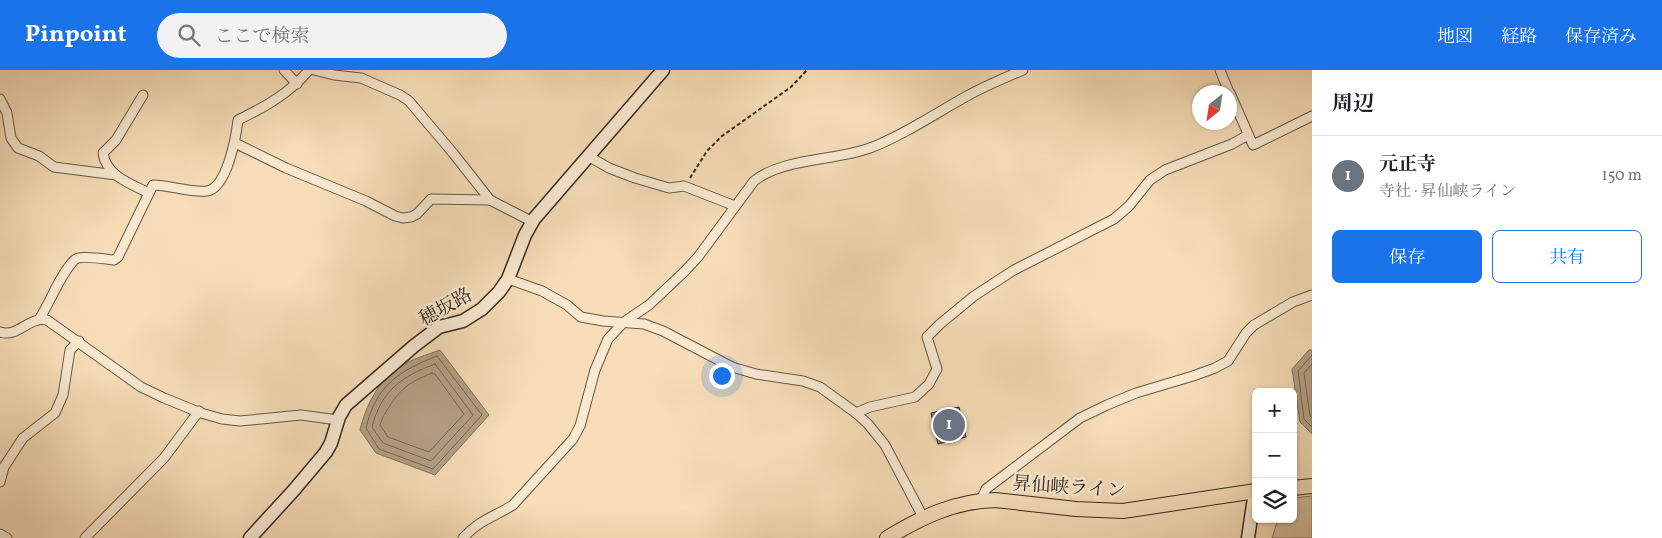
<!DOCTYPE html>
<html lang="ja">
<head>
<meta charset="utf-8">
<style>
  body { margin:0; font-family:Vollkorn,"Noto Serif JP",serif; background:#f2f2f2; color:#202124 }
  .controls { position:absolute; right:15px; bottom:15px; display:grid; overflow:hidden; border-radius:8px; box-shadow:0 1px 4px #0004 }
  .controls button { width:45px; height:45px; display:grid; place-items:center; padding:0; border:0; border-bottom:1px solid #e0e0e0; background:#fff; color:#202124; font:25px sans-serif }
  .compass { position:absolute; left:1192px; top:15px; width:45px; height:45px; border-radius:50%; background:#fff; box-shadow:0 1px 4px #0004; rotate:210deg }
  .you { position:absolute; left:721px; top:305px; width:18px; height:18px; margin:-12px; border:4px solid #fff; border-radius:50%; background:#1a73e8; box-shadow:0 0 0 8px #1a73e833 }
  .badge { display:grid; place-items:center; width:32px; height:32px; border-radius:50%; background:#1a73e8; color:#fff; font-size:16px; font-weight:700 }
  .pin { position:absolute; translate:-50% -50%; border:2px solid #fff; box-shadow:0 1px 5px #0006 }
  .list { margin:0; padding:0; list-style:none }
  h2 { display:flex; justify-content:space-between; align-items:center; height:65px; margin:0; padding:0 20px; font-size:21px }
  h2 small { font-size:16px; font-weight:400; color:#757577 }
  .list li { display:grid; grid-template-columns:32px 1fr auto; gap:15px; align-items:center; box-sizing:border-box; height:80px; padding:0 20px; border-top:1px solid #e0e0e0 }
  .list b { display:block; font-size:19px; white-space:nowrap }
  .list p { margin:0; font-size:16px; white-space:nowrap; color:#757577 }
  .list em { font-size:16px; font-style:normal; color:#757577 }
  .actions { display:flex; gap:10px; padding:15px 20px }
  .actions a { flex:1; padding:11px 0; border:1px solid #1a73e8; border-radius:8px; text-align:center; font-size:18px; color:#1a73e8 }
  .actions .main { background:#1a73e8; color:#fff }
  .icon { flex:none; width:28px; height:28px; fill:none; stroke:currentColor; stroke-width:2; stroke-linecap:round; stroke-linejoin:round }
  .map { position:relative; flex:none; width:1312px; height:468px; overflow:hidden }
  header { display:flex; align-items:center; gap:30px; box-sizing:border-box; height:70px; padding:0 25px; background:#1a73e8; color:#fff }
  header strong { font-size:24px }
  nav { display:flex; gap:28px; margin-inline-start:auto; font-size:18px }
  .search { width:350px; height:45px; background:#f2f2f2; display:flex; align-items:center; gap:12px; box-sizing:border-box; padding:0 18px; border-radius:28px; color:#757577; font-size:19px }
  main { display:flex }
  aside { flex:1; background:#fff }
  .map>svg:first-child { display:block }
  .green { fill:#d5bf9e; stroke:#84755f }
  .water { fill:#b4a084; stroke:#80715c }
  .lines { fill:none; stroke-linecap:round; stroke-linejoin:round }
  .shore { stroke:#746652; stroke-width:1 }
  .building { fill:#98886f; stroke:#332b20 }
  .minor-casing { stroke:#645846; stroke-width:11 }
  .secondary-casing { stroke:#332b20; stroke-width:15 }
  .primary-casing { stroke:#332b20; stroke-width:16 }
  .path { stroke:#332b20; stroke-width:2; stroke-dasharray:4 2.5; stroke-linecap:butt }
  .minor { stroke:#f9e9d1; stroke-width:9 }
  .secondary { stroke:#f9e9d1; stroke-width:12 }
  .primary { stroke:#f6ddb8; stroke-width:14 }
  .labels { text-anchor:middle; stroke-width:5; stroke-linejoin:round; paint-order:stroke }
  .street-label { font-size:19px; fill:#332b20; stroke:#f9e9d1 }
</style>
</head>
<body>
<header>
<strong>Pinpoint</strong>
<div class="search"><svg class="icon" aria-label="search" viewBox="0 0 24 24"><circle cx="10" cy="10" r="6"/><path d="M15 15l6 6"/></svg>ここで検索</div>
<nav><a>地図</a><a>経路</a><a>保存済み</a></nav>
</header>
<main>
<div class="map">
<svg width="1312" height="468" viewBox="0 0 1312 468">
  <rect width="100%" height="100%" fill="#f6ddb8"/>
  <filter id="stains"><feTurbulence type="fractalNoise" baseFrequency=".004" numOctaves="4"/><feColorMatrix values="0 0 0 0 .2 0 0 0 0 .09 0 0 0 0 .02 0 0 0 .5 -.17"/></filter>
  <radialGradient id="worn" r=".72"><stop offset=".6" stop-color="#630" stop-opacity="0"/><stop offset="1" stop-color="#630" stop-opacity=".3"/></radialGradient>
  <path class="green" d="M1312,426V468H1272L1278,449H1293V428Z"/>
  <g class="water">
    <path d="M440,280L489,345L435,405L376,383L360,360C366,335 378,312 399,297C411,289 427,285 440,280Z"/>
    <path d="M1309,280H1312V364L1300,352L1292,299Z"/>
  </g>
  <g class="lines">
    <g class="shore">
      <path d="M1312,285L1298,301L1304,349L1312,357"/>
      <path d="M437,286L482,345L433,399L379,379L366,358C376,316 398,301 437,286Z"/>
      <path d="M435,294L473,345L431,391L383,373L372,357C381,321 402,306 435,294Z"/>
      <path d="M1312,294L1304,303L1310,346L1312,348"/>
      <path d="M432,303L435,304L464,344L429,382L388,367L380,355C382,348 385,343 389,337C402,317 410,312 432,303Z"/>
    </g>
  </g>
  <path class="building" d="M959,337L966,367L938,374L931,343Z"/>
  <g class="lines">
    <g class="minor-casing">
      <g id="minor">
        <path d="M284,0L297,14"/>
        <path d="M314,0L334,5L361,8L400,25L409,31L453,83L490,130L533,152"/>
        <path d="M1220,0L1229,22"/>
        <path d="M1230,23L1253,75L1312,46"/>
        <path d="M143,25L116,70L103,83C106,106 131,114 149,123"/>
        <path d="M0,29L7,43L11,68L18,78L39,86L54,97L116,105"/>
        <path d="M235,73L286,98L366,131L395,146L403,148L411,147L417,144L431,129L490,130"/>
        <path d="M588,86L609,98L635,108L669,118L684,116L735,136"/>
        <path d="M508,209L542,221L567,235L581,247L603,251L644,254L663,261L732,297L756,304L803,311L820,317L856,343L868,354L885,375L923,447"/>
        <path d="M40,248C48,236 66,192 78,188C86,186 105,189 114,190L118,187L153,115C169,115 192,123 207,121C227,118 236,67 238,50C265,37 290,23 309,0"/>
        <path d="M0,262C18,268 29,246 47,250L141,317L164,328L201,343L222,349L240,351L301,345L338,350"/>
        <path d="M856,343L870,337L915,327L929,314L937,299L927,267L940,254L974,226L1014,200L1114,149L1129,136L1150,110L1165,100L1232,74L1248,65"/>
        <path d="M0,412L4,397L23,368L55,343L63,325L70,280L79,271"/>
        <path d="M981,430L986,419L1080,348L1107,335L1136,323L1193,306L1215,298L1228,291L1246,263L1254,255L1293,232L1312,225"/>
        <path d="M0,464L7,468"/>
        <path d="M85,468L164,388L199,341"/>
        <path d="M463,468C479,450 494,447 513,435L573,369L580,356L595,300L608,269L624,252L649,235L684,202L698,187L754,111C783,88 834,91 870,78C904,65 936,43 967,26C985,16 1004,8 1023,0"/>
      </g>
    </g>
    <g class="secondary-casing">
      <g id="secondary">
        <path d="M250,468L294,420L326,382L331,373L339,347L346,335L414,276L439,257L463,251L482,239L499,222L508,209L525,165L534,149L663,0"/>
        <path d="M1248,468L1255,421"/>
      </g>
    </g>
    <g class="primary-casing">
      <g id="primary">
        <path d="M1293,418L1312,416"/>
        <path d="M887,468C920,448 954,431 995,430L1076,439L1123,441L1256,421"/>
      </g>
    </g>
    <path class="path" d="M690,108L707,81L722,66L791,17L807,0"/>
    <use href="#minor" class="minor"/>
    <use href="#secondary" class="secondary"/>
    <use href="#primary" class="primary"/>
  </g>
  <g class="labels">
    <g class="street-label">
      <text transform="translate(445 236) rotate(-29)" y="7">穂坂路</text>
      <text transform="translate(1069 416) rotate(4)" y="7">昇仙峡ライン</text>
    </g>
  </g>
  <rect width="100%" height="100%" filter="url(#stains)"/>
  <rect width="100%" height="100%" fill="url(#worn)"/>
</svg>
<div class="controls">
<button>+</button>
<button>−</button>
<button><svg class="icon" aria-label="layers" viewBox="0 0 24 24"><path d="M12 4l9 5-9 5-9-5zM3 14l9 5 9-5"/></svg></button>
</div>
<svg class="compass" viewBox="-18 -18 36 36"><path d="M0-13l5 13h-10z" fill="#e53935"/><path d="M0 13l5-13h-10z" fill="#757577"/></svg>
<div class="you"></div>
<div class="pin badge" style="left:949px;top:355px;background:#6b7280">1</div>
</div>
<aside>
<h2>周辺<small></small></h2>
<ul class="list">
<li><span class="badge" style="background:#6b7280">1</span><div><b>元正寺</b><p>寺社 · 昇仙峡ライン</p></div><em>150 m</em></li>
</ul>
<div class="actions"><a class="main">保存</a><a>共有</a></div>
</aside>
</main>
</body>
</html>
